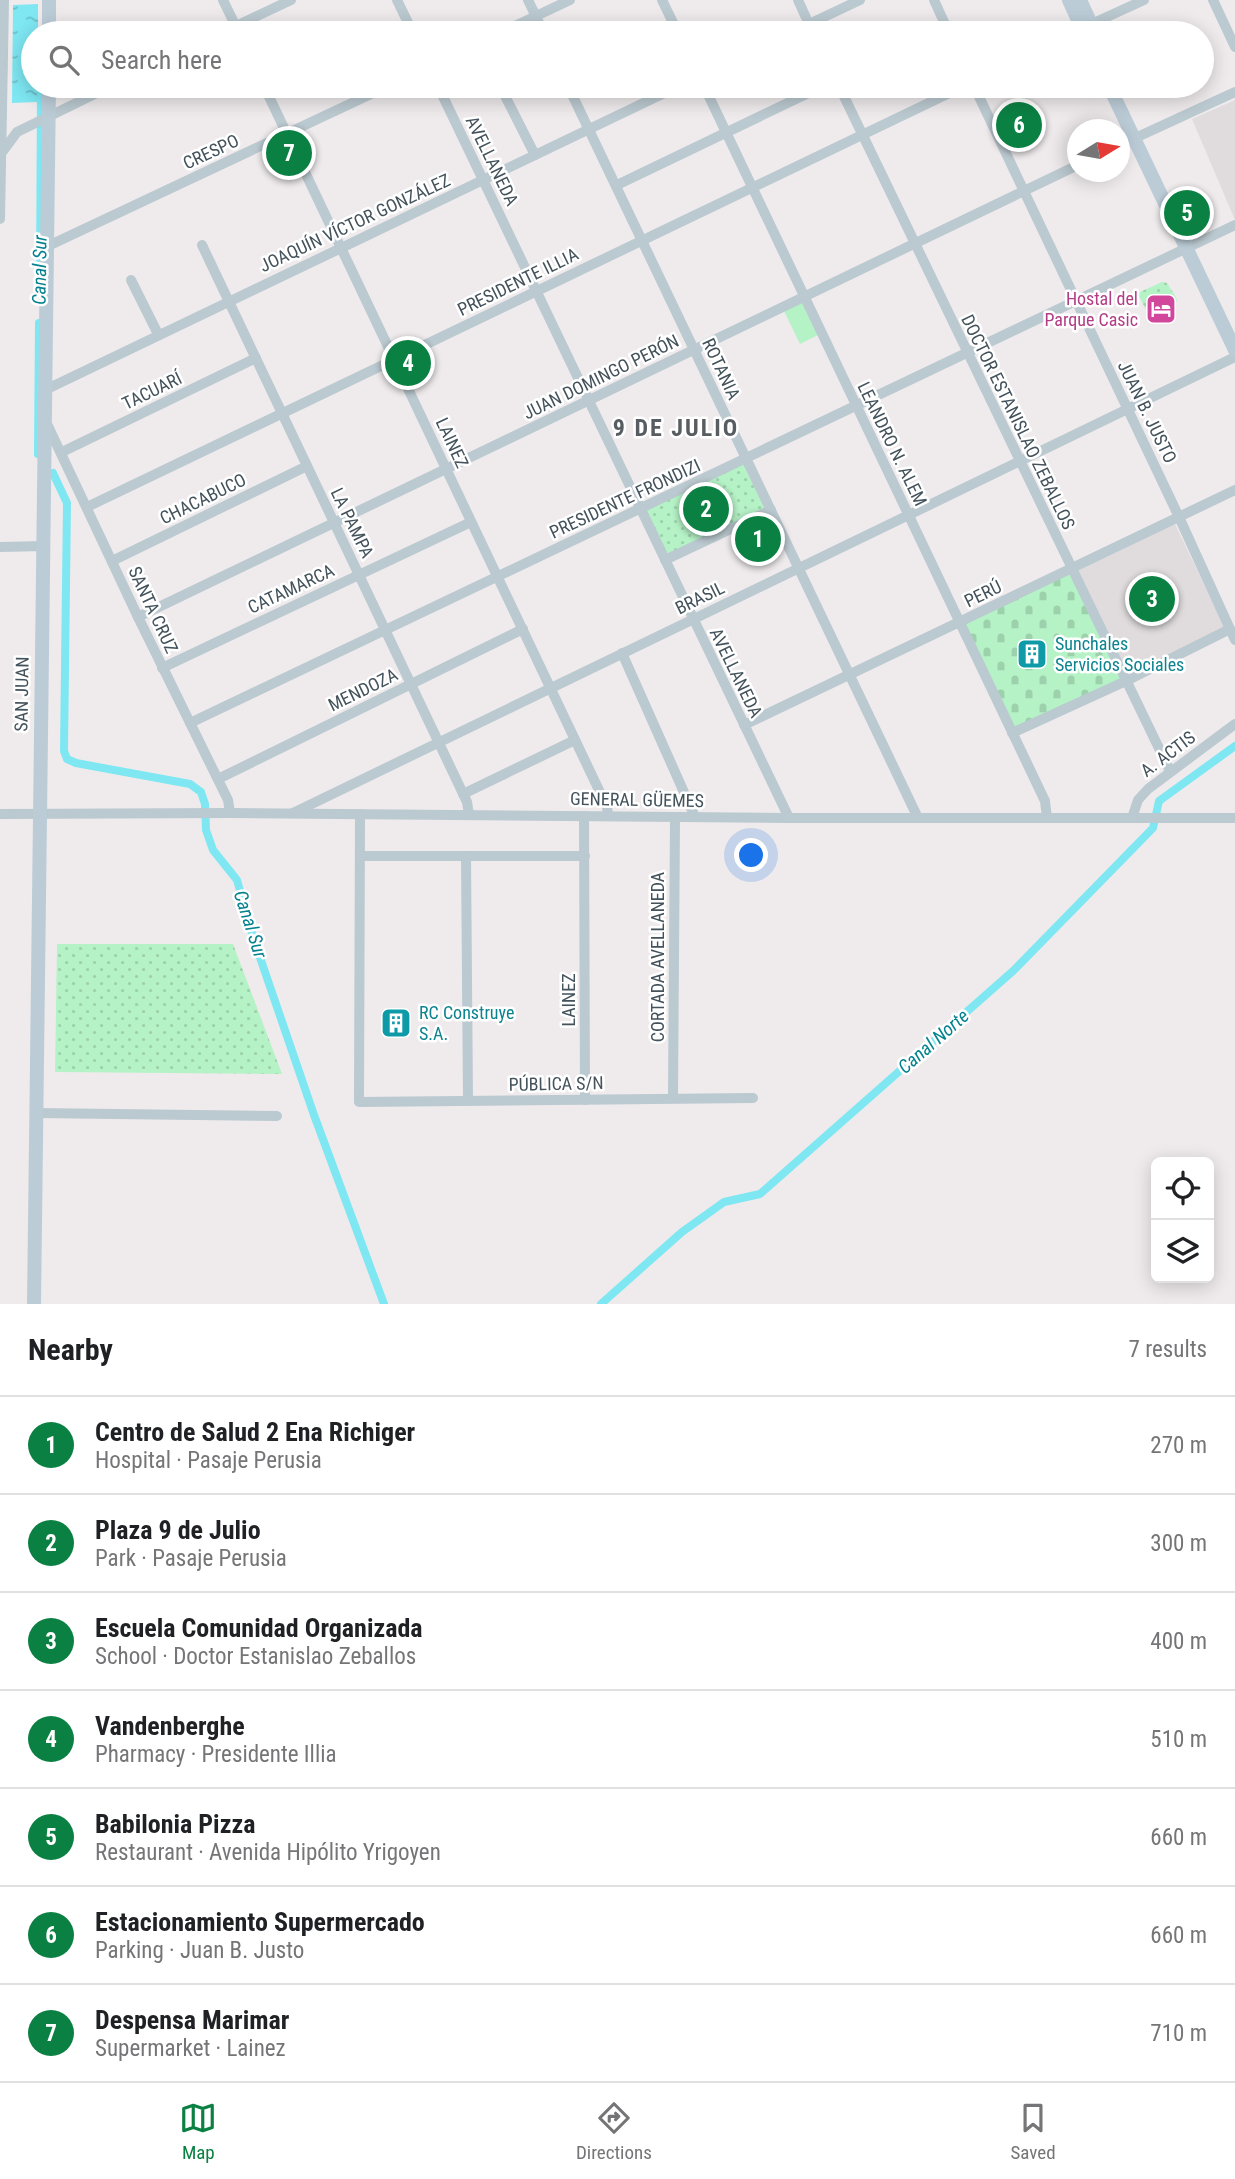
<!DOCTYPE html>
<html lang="en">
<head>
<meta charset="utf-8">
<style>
  body { margin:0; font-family:"Roboto Condensed",sans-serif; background:#f2f2f2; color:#202124 }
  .controls { position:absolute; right:21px; bottom:21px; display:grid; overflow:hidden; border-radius:10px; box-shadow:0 4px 18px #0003 }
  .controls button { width:63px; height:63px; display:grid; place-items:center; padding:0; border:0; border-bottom:2px solid #e0e0e0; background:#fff; color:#202124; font:35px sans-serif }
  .compass { position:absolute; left:1067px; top:119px; width:63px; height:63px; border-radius:50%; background:#fff; box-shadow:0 4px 18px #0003; rotate:79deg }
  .you { position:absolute; left:752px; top:856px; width:24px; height:24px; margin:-18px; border:5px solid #fff; border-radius:50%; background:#1a73e8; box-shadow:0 0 0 10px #1a73e833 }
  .badge { display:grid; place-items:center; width:46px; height:46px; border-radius:50%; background:#0b8043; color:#fff; font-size:23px; font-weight:700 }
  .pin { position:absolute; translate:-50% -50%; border:4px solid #fff; box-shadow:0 2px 7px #0006 }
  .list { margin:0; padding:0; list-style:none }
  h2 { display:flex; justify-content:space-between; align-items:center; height:91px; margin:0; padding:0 28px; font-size:30px }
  h2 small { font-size:23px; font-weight:400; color:#757577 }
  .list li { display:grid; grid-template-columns:46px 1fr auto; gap:21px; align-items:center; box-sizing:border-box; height:98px; padding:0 28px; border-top:2px solid #e0e0e0 }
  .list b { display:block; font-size:26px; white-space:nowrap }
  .list p { margin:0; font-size:23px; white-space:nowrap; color:#757577 }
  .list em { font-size:23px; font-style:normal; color:#757577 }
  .icon { flex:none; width:38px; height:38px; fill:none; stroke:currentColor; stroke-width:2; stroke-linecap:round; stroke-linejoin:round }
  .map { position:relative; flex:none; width:1235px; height:1304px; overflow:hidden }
  .search { position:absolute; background:#fff; box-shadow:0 4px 18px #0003; left:21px; right:21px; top:21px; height:77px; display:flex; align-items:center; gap:18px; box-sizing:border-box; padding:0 24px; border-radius:38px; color:#757577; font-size:26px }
  .sheet { height:777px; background:#fff }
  nav { display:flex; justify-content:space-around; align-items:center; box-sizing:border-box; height:98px; border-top:2px solid #e0e0e0; background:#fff; font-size:19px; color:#757577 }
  nav a { display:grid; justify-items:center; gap:4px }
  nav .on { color:#0b8043 }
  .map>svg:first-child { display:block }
  .education { fill:#e0dcde }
  .green { fill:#b5f2c6 }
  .cemetery { fill:url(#cemetery-stones) }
  .park { fill:url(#park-dots) }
  .water { fill:url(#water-ripples) }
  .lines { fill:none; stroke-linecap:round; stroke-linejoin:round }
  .canal { stroke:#7ee7f2; stroke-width:8 }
  .street { stroke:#bbc9d0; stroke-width:10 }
  .secondary { stroke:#bcccd7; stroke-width:14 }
  .labels { text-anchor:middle; stroke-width:5; stroke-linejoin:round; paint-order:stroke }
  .street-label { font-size:18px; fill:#43525b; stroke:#fff }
  .hotel-label { font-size:18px; fill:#b23c85; stroke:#fff; text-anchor:end }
  .culture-label { font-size:18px; fill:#0d838f; stroke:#fff; text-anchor:start }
  .water-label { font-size:19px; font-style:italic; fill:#04828f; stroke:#fff }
  .district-label { font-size:24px; font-weight:bold; letter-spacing:2px; fill:#585d61; stroke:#fff }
</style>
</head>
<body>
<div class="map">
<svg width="1235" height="1304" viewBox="0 0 1235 1304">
  <defs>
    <pattern id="cemetery-stones" width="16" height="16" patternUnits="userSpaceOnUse" patternTransform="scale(1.75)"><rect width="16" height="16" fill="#b5f2c6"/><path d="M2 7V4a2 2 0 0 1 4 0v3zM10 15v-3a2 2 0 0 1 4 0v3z" fill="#9dd1ac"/></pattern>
    <pattern id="park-dots" width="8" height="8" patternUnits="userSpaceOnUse" patternTransform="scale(1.75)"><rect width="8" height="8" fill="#b5f2c6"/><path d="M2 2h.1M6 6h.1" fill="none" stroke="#9dd1ac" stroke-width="1.8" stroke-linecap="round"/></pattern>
    <pattern id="water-ripples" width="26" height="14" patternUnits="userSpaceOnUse" patternTransform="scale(1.75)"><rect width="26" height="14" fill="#7ee7f2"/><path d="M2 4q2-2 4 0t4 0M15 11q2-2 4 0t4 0" fill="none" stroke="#69bec7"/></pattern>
  </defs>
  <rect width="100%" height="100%" fill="#efebec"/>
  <g class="education">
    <path d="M1235,100V220L1192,119Z"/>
    <path d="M1174,522L1225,628L1129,675L1078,569Z"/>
  </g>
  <path class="green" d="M802,302L818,335L800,344L784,311Z"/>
  <path class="cemetery" d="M1072,568L1126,681L1012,733L959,622Z"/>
  <g class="park">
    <path d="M1162,282L1167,283L1177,299L1175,306L1153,317L1149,316L1139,296L1140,292Z"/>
    <path d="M746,458L771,510L665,560L640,509Z"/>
    <path d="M57,944H233L282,1074L55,1072Z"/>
  </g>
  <path class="water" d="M38,4V33H33V86H37V102L12,103L13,5Z"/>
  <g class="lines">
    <g class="canal">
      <path d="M40,289L41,86"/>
      <path d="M38,454L39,323"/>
      <path d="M53,473L67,503L64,751L67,759L76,763L190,784L201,792L205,804L206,830L213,850L237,880L254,940L314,1115L384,1304"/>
      <path d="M601,1304L682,1232L724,1202L760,1194L1013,971L1153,828L1159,801L1235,746"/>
    </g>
    <g class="street">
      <path d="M223,0L239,33"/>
      <path d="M397,0L413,33"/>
      <path d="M528,0L544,33"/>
      <path d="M662,0L678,33"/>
      <path d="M798,0L813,33"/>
      <path d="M934,0L949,33"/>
      <path d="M1213,0L1235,47"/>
      <path d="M221,33L291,0"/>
      <path d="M500,33L570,0"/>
      <path d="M790,33L860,0"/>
      <path d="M1072,33L1144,0"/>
      <path d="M264,86L607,807L608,815"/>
      <path d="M438,86L789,818"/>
      <path d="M500,86L535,155"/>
      <path d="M568,86L918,818"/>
      <path d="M704,86L1045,801L1047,818"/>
      <path d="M839,86L1170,771"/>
      <path d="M974,86L1179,517L1235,640"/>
      <path d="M1120,145L1235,92"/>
      <path d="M3,151L17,132L111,86"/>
      <path d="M617,185L823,86"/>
      <path d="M0,219L4,0"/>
      <path d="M202,245L467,802L469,815"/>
      <path d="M48,246L388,86"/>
      <path d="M131,280L158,334"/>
      <path d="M45,390L679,86"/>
      <path d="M47,424L138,617L228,800L230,813"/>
      <path d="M62,452L256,358"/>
      <path d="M87,507L964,86"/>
      <path d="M0,547L45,546"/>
      <path d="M665,560L771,510"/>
      <path d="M112,561L307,466"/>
      <path d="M138,617L1078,165"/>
      <path d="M622,653L695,817"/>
      <path d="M162,668L471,522"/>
      <path d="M190,723L1235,225"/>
      <path d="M744,725L1235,490"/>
      <path d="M1012,733L1126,681L1230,629"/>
      <path d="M218,779L523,629"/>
      <path d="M463,794L575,740"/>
      <path d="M293,813L1235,357"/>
      <path d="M0,814L230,813L789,818H1235"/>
      <path d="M360,814L359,1102L753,1098"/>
      <path d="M584,816L585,1100"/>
      <path d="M1132,818L1138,800L1148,789L1235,724"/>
      <path d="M360,856H585"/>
      <path d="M466,856L468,1101"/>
      <path d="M673,1098L675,817"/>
      <path d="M35,1113L277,1116"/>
    </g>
    <g class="secondary">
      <path d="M49,0V33"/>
      <path d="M1069,0L1084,33"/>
      <path d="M1080,0L1095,33"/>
      <path d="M1109,86L1235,350"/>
      <path d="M34,1304L49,86"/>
    </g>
  </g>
  <defs>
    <g id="hotel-square" transform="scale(1.575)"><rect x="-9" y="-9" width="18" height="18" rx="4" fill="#d1479c" stroke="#fff"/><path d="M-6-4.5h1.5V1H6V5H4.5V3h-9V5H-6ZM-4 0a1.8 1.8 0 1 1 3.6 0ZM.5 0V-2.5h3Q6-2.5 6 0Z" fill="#fff"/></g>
    <g id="building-square" transform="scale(1.575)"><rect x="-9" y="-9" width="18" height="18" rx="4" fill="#0f9aa8" stroke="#fff"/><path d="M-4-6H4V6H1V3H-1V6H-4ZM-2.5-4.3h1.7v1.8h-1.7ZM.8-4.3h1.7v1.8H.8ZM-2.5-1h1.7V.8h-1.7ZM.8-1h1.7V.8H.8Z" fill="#fff"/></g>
  </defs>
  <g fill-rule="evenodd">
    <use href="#hotel-square" x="1161" y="309"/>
    <use href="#building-square" x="1032" y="654"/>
    <use href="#building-square" x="396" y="1023"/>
  </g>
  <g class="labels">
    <g class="street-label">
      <text transform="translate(211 152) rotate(-25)" y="6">CRESPO</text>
      <text transform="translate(492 161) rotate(64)" y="6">AVELLANEDA</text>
      <text transform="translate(355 223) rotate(-25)" y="6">JOAQUÍN VÍCTOR GONZÁLEZ</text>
      <text transform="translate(518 282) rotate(-26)" y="6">PRESIDENTE ILLIA</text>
      <text transform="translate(721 369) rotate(65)" y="6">ROTANIA</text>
      <text transform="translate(601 377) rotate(-26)" y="6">JUAN DOMINGO PERÓN</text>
      <text transform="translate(152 391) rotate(-26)" y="6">TACUARÍ</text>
      <text transform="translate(1147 412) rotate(64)" y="6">JUAN B. JUSTO</text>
      <text transform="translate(1018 422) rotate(64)" y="6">DOCTOR ESTANISLAO ZEBALLOS</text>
      <text transform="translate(452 443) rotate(65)" y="6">LAINEZ</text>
      <text transform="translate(892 444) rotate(64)" y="6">LEANDRO N. ALEM</text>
      <text transform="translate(203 499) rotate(-26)" y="6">CHACABUCO</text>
      <text transform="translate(625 499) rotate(-25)" y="6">PRESIDENTE FRONDIZI</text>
      <text transform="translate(352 523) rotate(64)" y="6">LA PAMPA</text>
      <text transform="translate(291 589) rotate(-25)" y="6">CATAMARCA</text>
      <text transform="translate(983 594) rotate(-26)" y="6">PERÚ</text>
      <text transform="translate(700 598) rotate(-26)" y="6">BRASIL</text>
      <text transform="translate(153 610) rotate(65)" y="6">SANTA CRUZ</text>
      <text transform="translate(736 673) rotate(64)" y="6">AVELLANEDA</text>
      <text transform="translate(363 690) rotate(-26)" y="6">MENDOZA</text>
      <text transform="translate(22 694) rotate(-89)" y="6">SAN JUAN</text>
      <text transform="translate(1168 754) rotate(-37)" y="6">A. ACTIS</text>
      <text transform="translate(637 800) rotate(1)" y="6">GENERAL GÜEMES</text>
      <text transform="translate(658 957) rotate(-90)" y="6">CORTADA AVELLANEDA</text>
      <text transform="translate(569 1000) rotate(-90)" y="6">LAINEZ</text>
      <text transform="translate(556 1084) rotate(-1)" y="6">PÚBLICA S/N</text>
    </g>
    <g class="hotel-label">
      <text x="1138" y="305">Hostal del<tspan x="1138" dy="21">Parque Casic</tspan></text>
    </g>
    <g class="culture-label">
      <text x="1055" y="650">Sunchales<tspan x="1055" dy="21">Servicios Sociales</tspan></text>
      <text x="419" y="1019">RC Construye<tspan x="419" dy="21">S.A.</tspan></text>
    </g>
    <g class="water-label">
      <text transform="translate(39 270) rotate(-89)" y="7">Canal Sur</text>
      <text transform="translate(251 924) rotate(72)" y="7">Canal Sur</text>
      <text transform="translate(933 1041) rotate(-41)" y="7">Canal Norte</text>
    </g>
    <g class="district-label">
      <text x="676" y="436">9 DE JULIO</text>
    </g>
  </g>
</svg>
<div class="controls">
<button><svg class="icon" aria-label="locate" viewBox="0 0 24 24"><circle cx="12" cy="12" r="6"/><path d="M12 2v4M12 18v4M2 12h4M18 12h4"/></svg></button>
<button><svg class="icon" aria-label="layers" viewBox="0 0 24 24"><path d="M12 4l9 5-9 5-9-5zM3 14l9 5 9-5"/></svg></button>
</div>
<svg class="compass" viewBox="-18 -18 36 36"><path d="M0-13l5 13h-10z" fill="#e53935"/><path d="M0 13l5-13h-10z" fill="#757577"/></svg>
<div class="you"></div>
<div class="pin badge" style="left:758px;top:539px">1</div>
<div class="pin badge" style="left:706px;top:509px">2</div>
<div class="pin badge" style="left:1152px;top:599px">3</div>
<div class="pin badge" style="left:408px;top:363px">4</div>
<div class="pin badge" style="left:1187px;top:213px">5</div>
<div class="pin badge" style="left:1019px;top:125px">6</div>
<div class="pin badge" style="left:289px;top:153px">7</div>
<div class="search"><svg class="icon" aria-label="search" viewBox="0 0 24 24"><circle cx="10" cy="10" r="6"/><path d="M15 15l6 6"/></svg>Search here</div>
</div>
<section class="sheet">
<h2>Nearby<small>7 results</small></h2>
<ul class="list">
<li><span class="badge">1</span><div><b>Centro de Salud 2 Ena Richiger</b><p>Hospital · Pasaje Perusia</p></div><em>270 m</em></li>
<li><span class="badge">2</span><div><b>Plaza 9 de Julio</b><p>Park · Pasaje Perusia</p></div><em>300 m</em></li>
<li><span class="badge">3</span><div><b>Escuela Comunidad Organizada</b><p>School · Doctor Estanislao Zeballos</p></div><em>400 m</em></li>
<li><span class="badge">4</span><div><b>Vandenberghe</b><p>Pharmacy · Presidente Illia</p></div><em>510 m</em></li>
<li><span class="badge">5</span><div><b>Babilonia Pizza</b><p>Restaurant · Avenida Hipólito Yrigoyen</p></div><em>660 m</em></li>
<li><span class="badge">6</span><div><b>Estacionamiento Supermercado</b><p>Parking · Juan B. Justo</p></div><em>660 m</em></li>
<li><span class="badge">7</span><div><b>Despensa Marimar</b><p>Supermarket · Lainez</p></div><em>710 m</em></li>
</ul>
</section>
<nav>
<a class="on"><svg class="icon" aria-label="map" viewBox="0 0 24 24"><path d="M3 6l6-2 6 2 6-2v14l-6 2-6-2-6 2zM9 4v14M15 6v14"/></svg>Map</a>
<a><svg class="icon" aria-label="directions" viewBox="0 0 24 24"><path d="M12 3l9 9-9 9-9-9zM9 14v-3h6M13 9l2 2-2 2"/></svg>Directions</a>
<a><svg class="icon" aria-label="saved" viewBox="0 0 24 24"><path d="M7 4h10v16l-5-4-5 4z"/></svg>Saved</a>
</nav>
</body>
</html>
